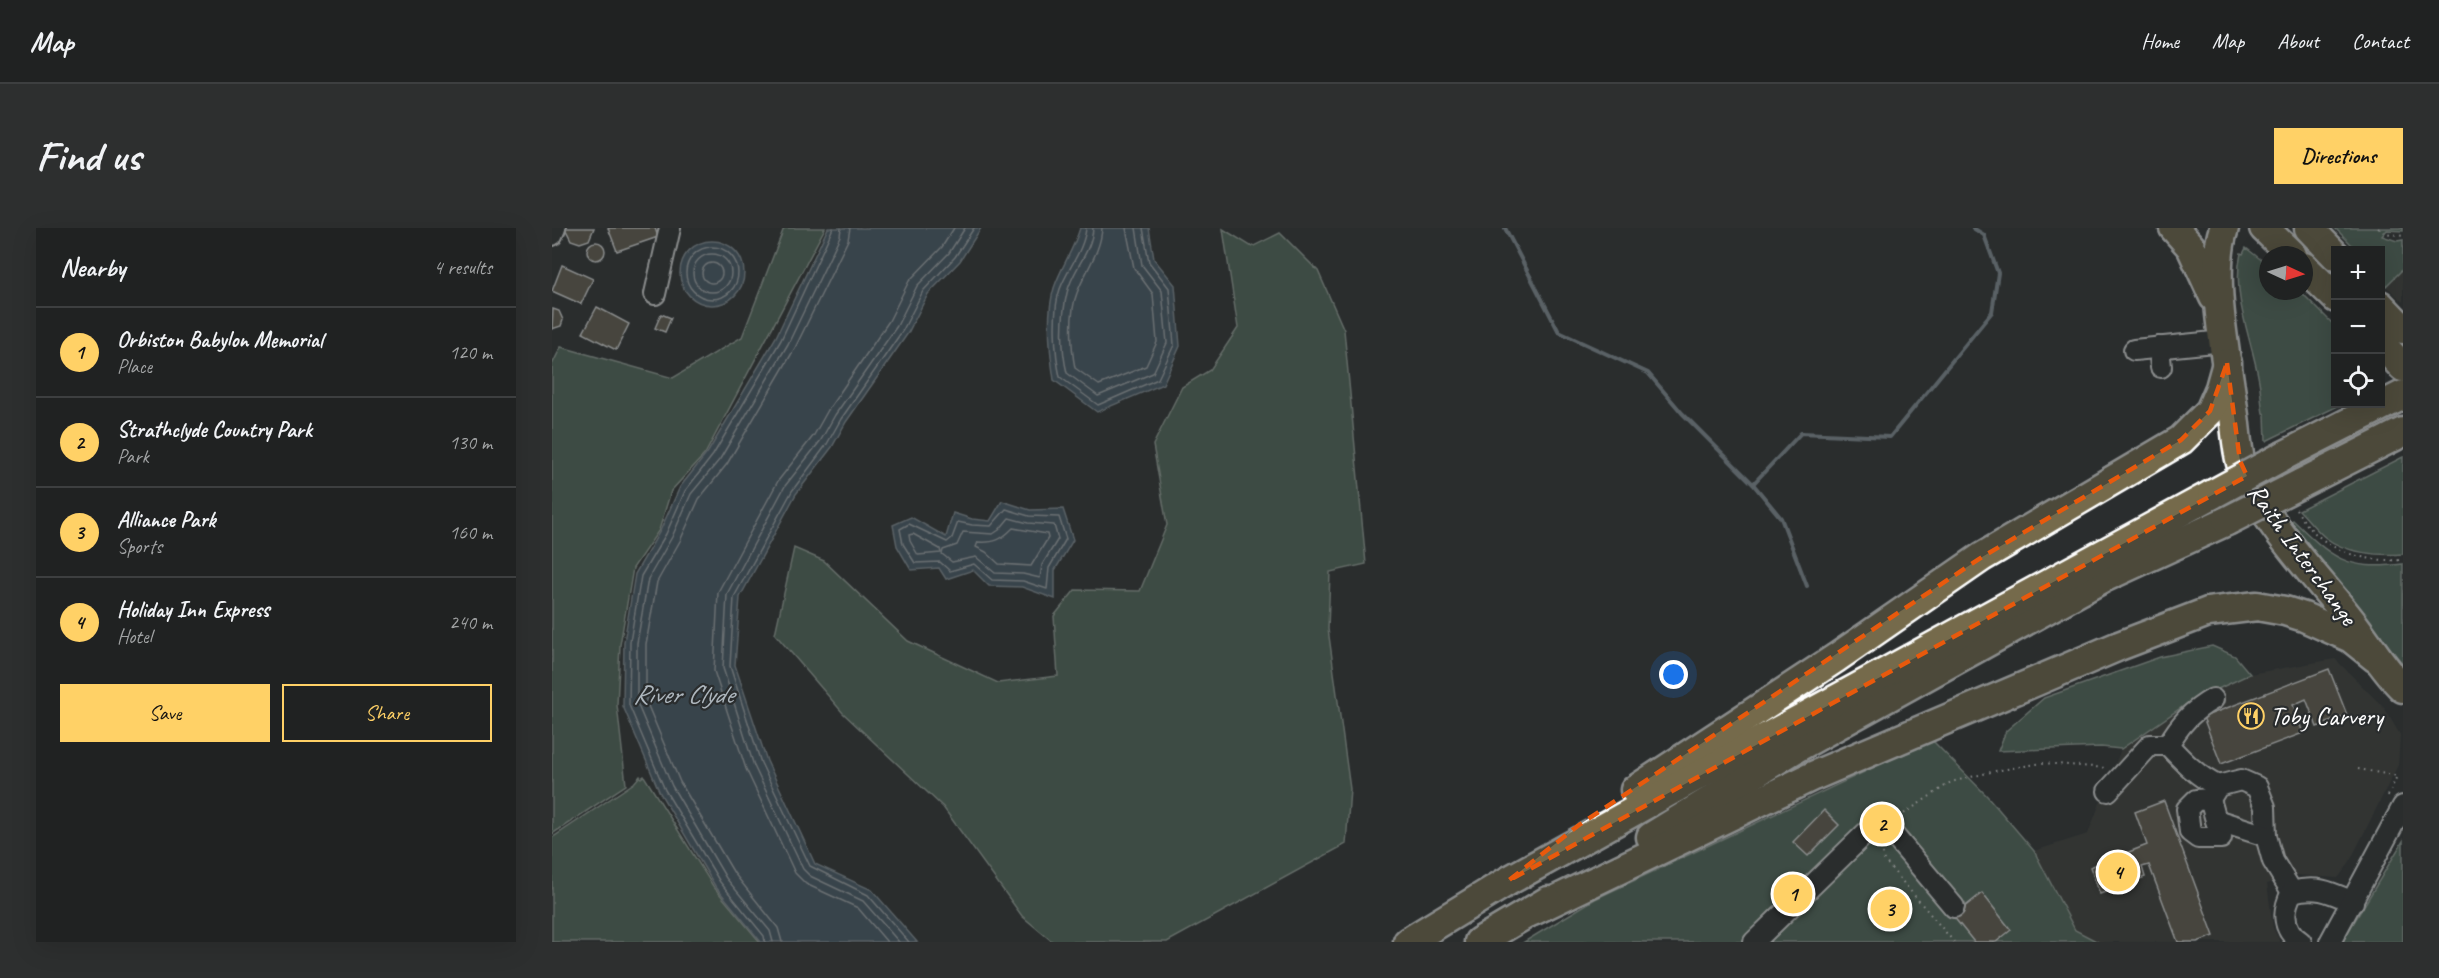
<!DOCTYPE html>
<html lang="en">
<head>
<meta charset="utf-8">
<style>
  body { margin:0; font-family:Caveat,sans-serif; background:#2d2f2f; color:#f1f3f6 }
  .controls { position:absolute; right:18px; top:18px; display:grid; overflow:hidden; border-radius:0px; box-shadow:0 6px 24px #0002 }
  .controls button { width:54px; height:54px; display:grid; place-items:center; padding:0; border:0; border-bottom:2px solid #3d3f40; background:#202222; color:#f1f3f6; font:30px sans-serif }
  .compass { position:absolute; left:1707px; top:18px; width:54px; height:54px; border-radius:50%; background:#202222; box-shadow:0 6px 24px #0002; rotate:94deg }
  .you { position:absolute; left:1122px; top:447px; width:21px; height:21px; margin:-15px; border:4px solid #fff; border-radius:50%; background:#1a73e8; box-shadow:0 0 0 9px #1a73e833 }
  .badge { display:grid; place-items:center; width:39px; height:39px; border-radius:50%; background:#ffd166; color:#111; font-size:20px; font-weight:700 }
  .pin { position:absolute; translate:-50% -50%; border:3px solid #fff; box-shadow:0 2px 6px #0006 }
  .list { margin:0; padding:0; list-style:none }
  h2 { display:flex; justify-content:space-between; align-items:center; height:78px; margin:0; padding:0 24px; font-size:26px }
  h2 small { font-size:20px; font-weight:400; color:#a2a4a5 }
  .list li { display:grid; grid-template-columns:39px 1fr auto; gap:18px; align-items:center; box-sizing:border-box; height:90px; padding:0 24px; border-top:2px solid #3d3f40 }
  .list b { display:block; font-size:22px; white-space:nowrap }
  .list p { margin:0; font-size:20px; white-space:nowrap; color:#a2a4a5 }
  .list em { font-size:20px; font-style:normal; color:#a2a4a5 }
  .actions { display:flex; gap:12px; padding:18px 24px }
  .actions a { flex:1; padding:14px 0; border:2px solid #ffd166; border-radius:0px; text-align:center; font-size:21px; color:#ffd166 }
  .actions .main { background:#ffd166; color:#111 }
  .icon { flex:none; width:33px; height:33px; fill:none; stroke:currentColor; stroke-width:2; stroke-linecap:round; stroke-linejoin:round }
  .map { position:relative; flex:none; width:1851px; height:714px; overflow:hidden; border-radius:0px }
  header { display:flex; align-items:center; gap:36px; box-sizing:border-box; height:84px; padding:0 30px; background:#202222; border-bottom:2px solid #3d3f40 }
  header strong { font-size:28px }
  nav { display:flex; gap:33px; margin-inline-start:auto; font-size:21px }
  .intro { display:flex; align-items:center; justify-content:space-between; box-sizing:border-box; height:144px; padding:0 36px }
  h1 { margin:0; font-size:42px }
  .button { padding:15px 27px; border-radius:0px; background:#ffd166; color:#111; font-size:21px; font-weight:700 }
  main { display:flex; gap:36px; padding:0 36px }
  aside { flex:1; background:#202222; border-radius:0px; box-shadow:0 6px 24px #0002 }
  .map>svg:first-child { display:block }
  .built { fill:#3d3d39 }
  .green { fill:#546f5e; stroke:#aab7ae; stroke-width:1.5 }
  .water { fill:#4c606f; stroke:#94a0a9; stroke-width:1.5 }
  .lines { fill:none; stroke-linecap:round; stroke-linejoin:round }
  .shore { stroke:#b7bfc5; stroke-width:1.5 }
  .stream { stroke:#94a0a9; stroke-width:4 }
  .building { fill:#6a6353; stroke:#fff; stroke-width:1.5 }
  .minor-casing { stroke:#fff; stroke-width:24 }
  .highway-casing { stroke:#fff; stroke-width:33 }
  .path { stroke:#fff; stroke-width:2; stroke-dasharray:1.5 4.5; stroke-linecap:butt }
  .minor { stroke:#2a2d2e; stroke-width:20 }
  .highway { stroke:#746b4b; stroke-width:28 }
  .highway-bridge-casing { stroke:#fff; stroke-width:33; stroke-linecap:butt }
  .highway-bridge { stroke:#746b4b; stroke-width:28 }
  .marked { fill:none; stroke:#e8590c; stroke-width:4.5; stroke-dasharray:12 8; stroke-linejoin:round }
  .labels { text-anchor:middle; stroke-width:4.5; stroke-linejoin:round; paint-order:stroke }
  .street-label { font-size:26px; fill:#fff; stroke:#2a2d2e }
  .poi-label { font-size:26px; fill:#fff; stroke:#2a2d2e; text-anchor:start }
  .water-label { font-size:27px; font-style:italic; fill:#aeb7be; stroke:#2a2d2e }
</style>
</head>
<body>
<header>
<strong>Map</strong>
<nav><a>Home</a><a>Map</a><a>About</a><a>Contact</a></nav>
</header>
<div class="intro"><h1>Find us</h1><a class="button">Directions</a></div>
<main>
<aside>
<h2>Nearby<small>4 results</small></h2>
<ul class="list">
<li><span class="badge">1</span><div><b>Orbiston Babylon Memorial</b><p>Place</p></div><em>120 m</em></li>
<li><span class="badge">2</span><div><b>Strathclyde Country Park</b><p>Park</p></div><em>130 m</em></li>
<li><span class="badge">3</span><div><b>Alliance Park</b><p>Sports</p></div><em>160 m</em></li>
<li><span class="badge">4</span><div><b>Holiday Inn Express</b><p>Hotel</p></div><em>240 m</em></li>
</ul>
<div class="actions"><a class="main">Save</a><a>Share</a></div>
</aside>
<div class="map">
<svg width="1851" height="714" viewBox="0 0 1851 714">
  <rect width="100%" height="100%" fill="#2a2d2e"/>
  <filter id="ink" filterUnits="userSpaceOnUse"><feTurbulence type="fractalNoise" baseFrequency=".0167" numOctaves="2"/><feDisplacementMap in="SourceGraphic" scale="12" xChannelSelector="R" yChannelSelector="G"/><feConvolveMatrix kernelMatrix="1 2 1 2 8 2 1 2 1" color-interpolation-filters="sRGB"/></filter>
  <g filter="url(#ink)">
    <g class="built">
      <path d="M1851,41V74L1834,58Z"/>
      <path d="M1783,431L1833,481L1848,507L1846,537L1796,637L1786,650L1746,647L1715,656L1721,700L1728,714H1546L1523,702L1482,623L1536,606L1569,521L1636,475L1698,446Z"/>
    </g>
    <g class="green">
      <path d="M232,0H273L153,226L119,263L107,302L81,340L68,417L65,477L74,557L0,606V137L9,119L121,150L190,109Z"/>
      <path d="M1783,0H1851V3L1835,2L1830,8L1845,13L1851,12V41L1834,58L1829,50L1828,22H1805Z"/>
      <path d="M671,1L700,19L728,5L766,43L792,102L814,336L778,344L776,401L798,561L794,616L615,714H501L470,688L391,579L291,485L223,406L242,320L272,333L356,413L446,455L506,448L502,388L523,362L588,363L615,297L601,217L630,159L658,142L686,100Z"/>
      <path d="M1694,20L1716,37V63H1748L1783,98L1784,176H1790L1714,213L1713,186L1711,185C1709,174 1709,163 1707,153C1700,111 1679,68 1689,25L1691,26Z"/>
      <path d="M1851,229V326C1827,328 1793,325 1774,310C1764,302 1756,291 1747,282Z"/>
      <path d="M1741,292C1780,330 1794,343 1851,336V436L1737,295Z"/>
      <path d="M1660,418L1683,428L1698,446L1636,475L1569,521L1549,519L1446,523L1454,503L1492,470L1608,429Z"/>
      <path d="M1380,512L1436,569L1482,623L1523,702L1546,714H972L1043,671Z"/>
      <path d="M88,548L89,550L92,548L161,658L208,714H0V610L82,555Z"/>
      <path d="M1851,613V714H1790Z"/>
    </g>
    <g class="water">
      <path d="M276,0H429L408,33L376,66L356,105L294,194L280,219L244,266L188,369L183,437L215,533L263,636L320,662L365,714H209L163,658L108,565L71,478L72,414L83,346L108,303L128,259L156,224L224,109Z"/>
      <path d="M528,0H597L602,31L623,57L628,118L611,156L545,184L502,152C498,126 494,86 502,60C509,39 522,21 528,0Z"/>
      <circle cx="160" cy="45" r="32"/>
      <path d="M450,273L478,282L511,281L521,312L503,342V371L470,359L437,358L421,342L394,351L387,340L359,342L345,318L341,297L359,289L394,309L401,285L420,291L438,293Z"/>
    </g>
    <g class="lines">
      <g class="shore">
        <path d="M534,0C532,22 516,40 508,61C500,83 503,126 508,149L546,177L606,151L622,117L617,60L597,34L591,0"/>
        <path d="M541,0C540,24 520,42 515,65C509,90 509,120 515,145L546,168L601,145L615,115L610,63L590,37L584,0"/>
        <path d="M550,0C549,24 533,43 525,65C517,85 519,119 523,140L547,157L594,138L605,114L601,66L582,40L574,0"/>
        <circle cx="160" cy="45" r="26"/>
        <circle cx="160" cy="45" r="19"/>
        <circle cx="160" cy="45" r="10"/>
        <path d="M454,281L477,288L507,289L514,311L497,340L495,361L471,353L440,352L422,336L398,343L388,334L363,335L351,316L348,301L357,296L395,314L400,310L406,294L420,297L439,298Z"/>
        <path d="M457,290L476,295L502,297L506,311L490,337L488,350L471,346L443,345L424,329L400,334L390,326L391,322L405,317L411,304L441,306L447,302Z"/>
        <path d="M461,300L495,306L496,310L479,338L447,336L434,324L424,319L426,314C443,315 449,312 461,300Z"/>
        <path d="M361,306L388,321L389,325L366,327L358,313L357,307Z"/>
        <path d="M213,714L212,708L168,654L113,562L77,477L78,414L89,348L114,306L133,263L161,227L229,112L281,0"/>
        <path d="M221,714L218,703L174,650L120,558L85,475V415L96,351L120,309L139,266L168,231L236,116L288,8L289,0"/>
        <path d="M230,714L226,700L182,645L128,554L94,473V416L105,354L128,313L147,271L175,236L243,120L296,12L298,0"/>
        <path d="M335,714L306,680L254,656L243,645L194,541L162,443L166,364L226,253L262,207L276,182L337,93L357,53L390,19L402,0"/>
        <path d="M347,714L311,673L258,648L251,641L202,538L171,440L175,366L233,258L269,212L283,187L345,98L365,58L397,25L413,0"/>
        <path d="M357,714L316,667L258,638L209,535L178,438L182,369L240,263L275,216L289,191L351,102L371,63L403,29L422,0"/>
      </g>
      <g class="stream">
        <path d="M953,0L1007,104L1096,145L1130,185L1201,256L1229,290L1255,358"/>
        <path d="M1201,256L1249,205L1338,209L1440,84L1446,45L1432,7L1421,0"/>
      </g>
    </g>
    <g class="building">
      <path d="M13,0H42L37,12L28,15L19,12Z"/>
      <path d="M56,0H103L106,9L65,23Z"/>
      <circle cx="44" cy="23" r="9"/>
      <path d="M10,37L41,51L29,76L0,63Z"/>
      <path d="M45,79L77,96L64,122L31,105Z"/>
      <path d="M1,81L7,83L11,92L9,98L0,101Z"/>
      <path d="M109,86L119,90L113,104L103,100Z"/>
      <path d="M1777,441L1795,487L1765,499L1754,471L1741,477L1751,505L1669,536L1651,489Z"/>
      <path d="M1612,573L1662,708L1645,714H1626L1597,637L1590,639L1593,649L1548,666L1538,639L1595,617L1583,584Z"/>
      <path d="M1272,582L1287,597L1256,628L1241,614Z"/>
      <path d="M1430,665L1459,702L1444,714H1422L1401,688Z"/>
    </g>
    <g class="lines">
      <g class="minor-casing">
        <g id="minor">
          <path d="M0,7L3,0"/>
          <path d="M103,66L118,0"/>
          <path d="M1607,119L1609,139"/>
          <path d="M1582,122L1672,113"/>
          <path d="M1616,517C1628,496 1640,483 1661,471"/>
          <path d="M1556,563L1598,517H1616C1631,533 1646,549 1666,558"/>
          <path d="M1658,571L1644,572L1635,581L1638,604L1646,610H1669L1658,571L1666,558L1689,552L1705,559L1713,579L1714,608L1721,633L1740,664"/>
          <path d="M1664,592L1714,608"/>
          <path d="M1202,714L1319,600L1334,598L1402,679"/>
          <path d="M1749,714C1730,702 1730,683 1740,664C1765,657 1778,664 1801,674"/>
          <path d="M1778,714L1851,578"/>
        </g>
      </g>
      <g class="highway-casing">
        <g id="highway">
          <path d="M1622,0L1639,19L1662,69"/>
          <path d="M1672,0C1656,46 1675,131 1681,181C1684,198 1684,218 1689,235C1710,297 1768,350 1806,402C1821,422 1833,443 1851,460"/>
          <path d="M1712,0L1740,27"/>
          <path d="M1757,0L1784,28"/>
          <path d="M1752,39L1784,70"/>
          <path d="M1828,77L1851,101"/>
          <path d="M1828,115L1851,139"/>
          <path d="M1733,227L1851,167"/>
          <path d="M1748,256L1851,204"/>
          <path d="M1083,562L1284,430L1430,329L1629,212L1658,183L1668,160L1675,135"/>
          <path d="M1099,609L1244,520L1551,350L1675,293"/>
          <path d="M981,683L1261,548L1567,418L1656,384L1705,378L1733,383L1752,389L1799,410L1824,430"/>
          <path d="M856,714L956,653L1217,508L1661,266"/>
          <path d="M927,714L996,673"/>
        </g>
      </g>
      <g class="path">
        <path d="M1826,0L1833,5L1851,8"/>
        <path d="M1744,281C1768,322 1806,334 1851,332"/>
        <path d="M1806,541L1845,548L1835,570"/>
        <path d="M1347,589L1399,554L1443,543L1491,535L1554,540"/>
        <path d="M1330,619L1332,632L1402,714"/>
      </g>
      <use href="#minor" class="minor"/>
      <use href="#highway" class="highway"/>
      <g class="highway-bridge-casing">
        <g id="highway-bridge">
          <path d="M1661,266L1733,227"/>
          <path d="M1675,293L1748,256"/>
        </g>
      </g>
      <use href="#highway-bridge" class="highway-bridge"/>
    </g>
  </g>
  <path d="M0 0H1851V714H0ZM1675,135L1688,233L1695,248L956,653L1027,597L1430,329L1629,212L1658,183Z" fill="#2a2d2e" fill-opacity=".55" fill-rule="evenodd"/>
  <path class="marked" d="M1675,135L1688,233L1695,248L956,653L1027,597L1430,329L1629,212L1658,183Z"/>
  <defs>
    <g id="restaurant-ring" transform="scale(1.35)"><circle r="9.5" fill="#2a2d2e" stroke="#ffd166" stroke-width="1.5"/><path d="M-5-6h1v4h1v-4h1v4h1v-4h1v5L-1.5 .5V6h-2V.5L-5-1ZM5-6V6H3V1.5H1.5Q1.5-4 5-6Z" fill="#ffd166"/></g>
  </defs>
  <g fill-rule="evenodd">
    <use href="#restaurant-ring" x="1699" y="488"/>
  </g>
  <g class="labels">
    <g class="street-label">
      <text transform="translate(1751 326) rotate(54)" y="9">Raith Interchange</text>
    </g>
    <g class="poi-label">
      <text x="1718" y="497">Toby Carvery</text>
    </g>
    <g class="water-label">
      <text x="131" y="475">River Clyde</text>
    </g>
  </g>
</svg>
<div class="controls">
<button>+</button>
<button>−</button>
<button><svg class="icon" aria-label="locate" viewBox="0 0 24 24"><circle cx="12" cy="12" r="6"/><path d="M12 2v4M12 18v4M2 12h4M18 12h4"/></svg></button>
</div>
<svg class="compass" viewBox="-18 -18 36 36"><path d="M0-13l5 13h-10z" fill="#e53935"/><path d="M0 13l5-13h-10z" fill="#a2a4a5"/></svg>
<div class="you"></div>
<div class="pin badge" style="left:1241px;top:666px">1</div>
<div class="pin badge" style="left:1330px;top:596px">2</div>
<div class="pin badge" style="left:1338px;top:681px">3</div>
<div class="pin badge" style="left:1566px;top:644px">4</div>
</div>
</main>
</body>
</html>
